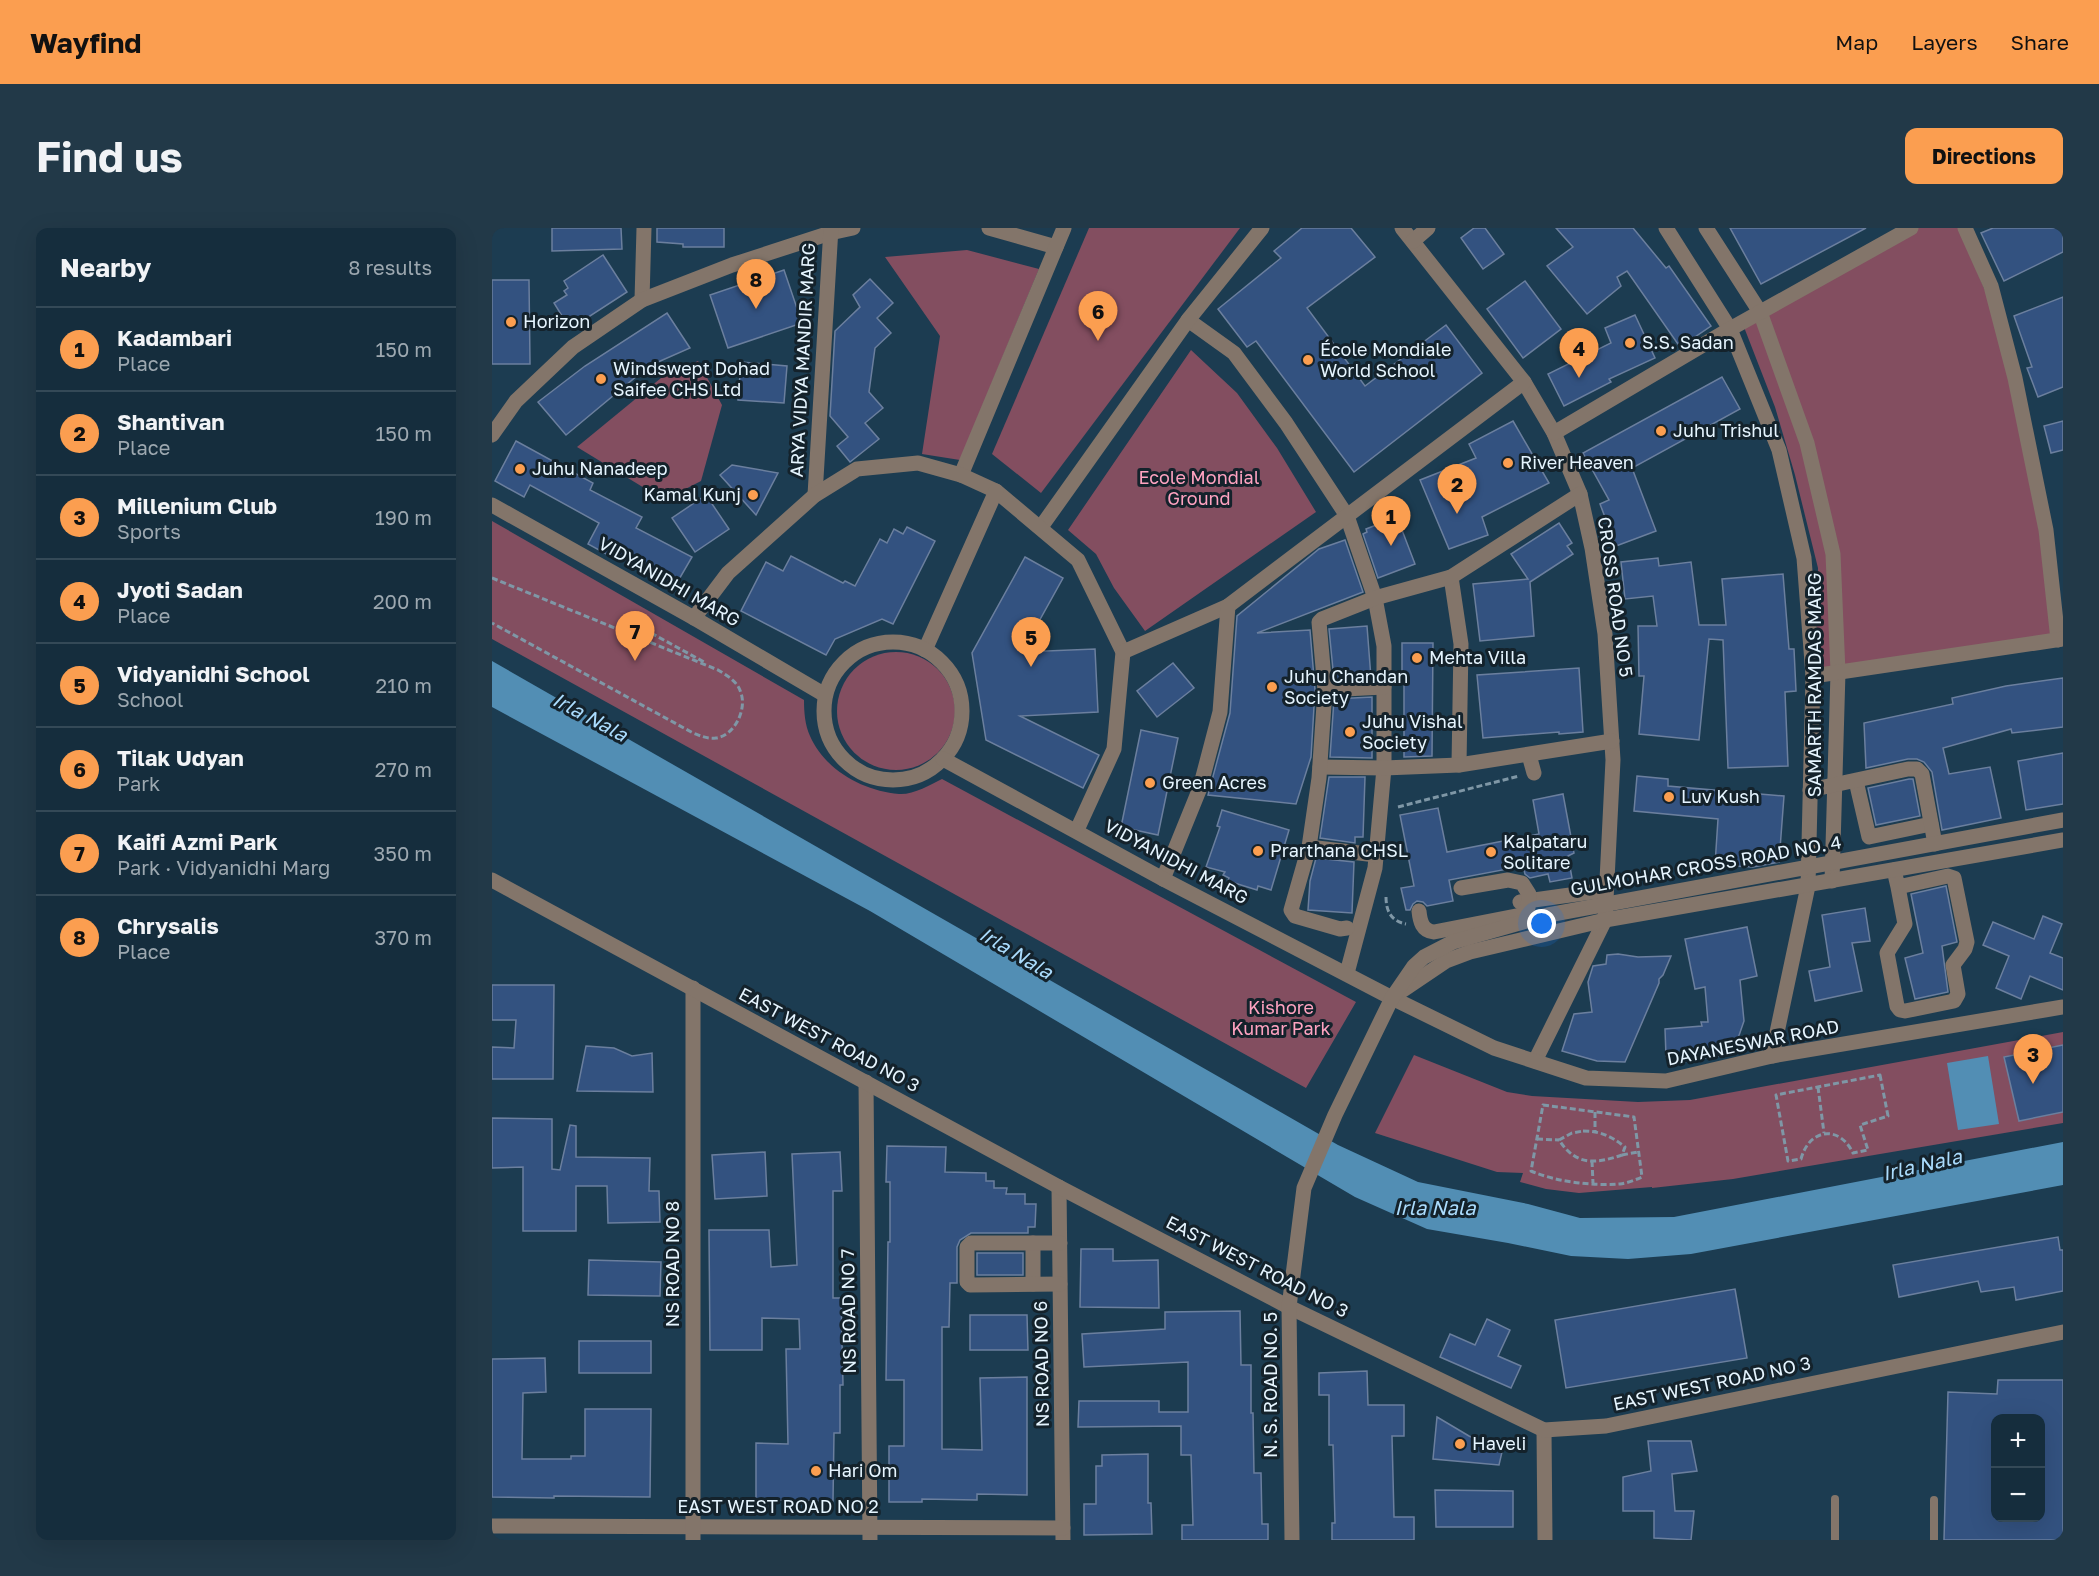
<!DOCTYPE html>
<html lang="en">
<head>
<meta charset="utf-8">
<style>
  body { margin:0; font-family:"Golos Text",sans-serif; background:#223948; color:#f1f3f6 }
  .controls { position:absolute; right:18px; bottom:18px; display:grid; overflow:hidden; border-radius:12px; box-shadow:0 6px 24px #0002 }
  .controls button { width:54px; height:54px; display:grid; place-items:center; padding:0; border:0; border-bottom:2px solid #344957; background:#152d3d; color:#f1f3f6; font:30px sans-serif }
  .you { position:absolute; left:1050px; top:696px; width:21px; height:21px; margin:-15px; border:4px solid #fff; border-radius:50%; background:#1a73e8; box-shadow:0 0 0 9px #1a73e833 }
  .badge { display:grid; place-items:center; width:39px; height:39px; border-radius:50%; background:#fb9e50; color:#111; font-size:20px; font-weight:700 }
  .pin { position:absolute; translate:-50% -50px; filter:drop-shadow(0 2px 3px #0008) }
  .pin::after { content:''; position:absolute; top:32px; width:21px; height:18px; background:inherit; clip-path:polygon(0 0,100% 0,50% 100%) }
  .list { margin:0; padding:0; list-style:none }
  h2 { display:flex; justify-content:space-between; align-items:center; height:78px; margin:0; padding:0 24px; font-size:26px }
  h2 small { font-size:20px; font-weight:400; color:#9da8b0 }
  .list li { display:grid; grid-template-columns:39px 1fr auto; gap:18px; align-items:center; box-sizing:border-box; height:84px; padding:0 24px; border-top:2px solid #344957 }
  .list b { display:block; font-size:22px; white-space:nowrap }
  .list p { margin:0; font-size:20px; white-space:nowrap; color:#9da8b0 }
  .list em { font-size:20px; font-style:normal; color:#9da8b0 }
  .map { position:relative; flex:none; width:1571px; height:1312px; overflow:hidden; border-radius:12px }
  header { display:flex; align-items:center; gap:36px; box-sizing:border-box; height:84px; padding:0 30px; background:#fb9e50; color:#111 }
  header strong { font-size:28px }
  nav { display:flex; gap:33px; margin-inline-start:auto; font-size:21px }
  .intro { display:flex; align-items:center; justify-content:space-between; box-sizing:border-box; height:144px; padding:0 36px }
  h1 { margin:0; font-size:42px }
  .button { padding:15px 27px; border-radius:12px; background:#fb9e50; color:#111; font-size:21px; font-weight:700 }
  main { display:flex; gap:36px; padding:0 36px }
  aside { flex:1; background:#152d3d; border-radius:12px; box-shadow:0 6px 24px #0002 }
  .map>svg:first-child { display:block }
  .green { fill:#834e60 }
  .water { fill:#528eb4 }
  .building { fill:#335280; stroke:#6b7f9e; stroke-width:1.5; fill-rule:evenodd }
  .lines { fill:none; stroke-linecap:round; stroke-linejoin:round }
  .path { stroke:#7f97a6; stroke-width:3; stroke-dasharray:6 3; stroke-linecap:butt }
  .service { stroke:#83756a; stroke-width:8 }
  .minor { stroke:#83756a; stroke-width:15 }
  .tertiary { stroke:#83756a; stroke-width:15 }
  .poi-dot { fill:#fb9e50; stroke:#14222b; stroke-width:2 }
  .labels { text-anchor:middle; stroke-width:6; stroke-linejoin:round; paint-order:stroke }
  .poi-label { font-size:18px; fill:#e6f5ff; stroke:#14222b; text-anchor:start }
  .street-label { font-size:18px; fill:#e6f5ff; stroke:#14222b }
  .park-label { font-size:18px; fill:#ffa3c1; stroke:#14222b }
  .water-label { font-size:20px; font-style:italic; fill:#abdcfd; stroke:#14222b }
</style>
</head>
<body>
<header>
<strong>Wayfind</strong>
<nav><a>Map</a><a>Layers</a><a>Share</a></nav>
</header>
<div class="intro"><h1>Find us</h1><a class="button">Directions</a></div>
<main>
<aside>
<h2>Nearby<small>8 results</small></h2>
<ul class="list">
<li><span class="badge">1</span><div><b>Kadambari</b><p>Place</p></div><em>150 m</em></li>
<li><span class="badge">2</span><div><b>Shantivan</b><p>Place</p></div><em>150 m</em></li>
<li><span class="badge">3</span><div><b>Millenium Club</b><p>Sports</p></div><em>190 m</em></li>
<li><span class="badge">4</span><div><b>Jyoti Sadan</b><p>Place</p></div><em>200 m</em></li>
<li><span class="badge">5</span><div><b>Vidyanidhi School</b><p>School</p></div><em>210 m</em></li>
<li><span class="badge">6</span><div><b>Tilak Udyan</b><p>Park</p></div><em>270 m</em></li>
<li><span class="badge">7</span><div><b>Kaifi Azmi Park</b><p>Park · Vidyanidhi Marg</p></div><em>350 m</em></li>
<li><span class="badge">8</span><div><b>Chrysalis</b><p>Place</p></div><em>370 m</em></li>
</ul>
</aside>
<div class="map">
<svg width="1571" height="1312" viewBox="0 0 1571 1312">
  <rect width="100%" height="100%" fill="#1c3c51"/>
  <g class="green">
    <path d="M597,0H748L549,265L500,226Z"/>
    <path d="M1426,0H1467L1497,72L1524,183L1545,287L1561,407L1324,444L1326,340L1303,247L1283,179L1250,94Z"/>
    <path d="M475,22L547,41L468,232L430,226L448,108L393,29Z"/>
    <path d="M699,122L745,165L785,220L824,284L653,403L622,360L604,326L576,302Z"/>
    <path d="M206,133L230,177L209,253L172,272L85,219L169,150Z"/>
    <path d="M0,293L312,472C312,484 313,497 318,508C333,542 371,563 407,566C421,567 438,557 450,551L864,774L814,860L0,411Z"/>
    <circle cx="404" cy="483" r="59"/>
    <path d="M1571,804V895L1241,951L1160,960V959L1087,965L1054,961L1028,954L1031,945L1005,944L883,905L922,827L1015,864L1040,868L1146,874L1198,872Z"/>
  </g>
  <g class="water">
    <path d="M0,433L846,917L926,954L1036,976L1088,990L1182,989L1571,914V957L1199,1026L1136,1031L1079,1028L1016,1015L935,1001L863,969L378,683L0,479Z"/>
    <path d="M1496,828L1507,896L1466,902L1455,835Z"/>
  </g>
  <g class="building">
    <path d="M60,0H129L130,21L60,23Z"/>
    <path d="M165,0H232V19H191V16L165,14Z"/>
    <path d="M810,0H859L883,29L815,80L873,158L954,97L990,145L862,244L764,113L755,119L726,81L789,30L782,23Z"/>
    <path d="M982,0H993L1012,26L991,41L969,10Z"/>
    <path d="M1064,0H1141L1174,40L1177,38L1219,98L1188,119L1135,43L1125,49L1129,58L1095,86L1055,38L1081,19Z"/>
    <path d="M1238,0H1374L1269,56Z"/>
    <path d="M1501,0H1571V24L1512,53L1489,5Z"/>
    <path d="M111,27L135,64L78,101L62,75L75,67L72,63L76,60L72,53Z"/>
    <path d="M292,42L310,95L236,120L218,67Z"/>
    <path d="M378,51L401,75L385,90L399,105L383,120L377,164L391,180L373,195L387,211L358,234L345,218L356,209L338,188L343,103L368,79L361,67Z"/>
    <path d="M0,52H37L38,136H0Z"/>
    <path d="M1033,53L1069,101L1031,130L995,81Z"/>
    <path d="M1571,69V159L1546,169L1535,140L1540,139L1522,88Z"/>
    <path d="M175,85L198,120L157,138L74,207L46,174L93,138Z"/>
    <path d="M1143,87L1163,130L1117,151L1119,154L1072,178L1056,146L1119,115L1113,100Z"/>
    <path d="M249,134L295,138L292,175L246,172Z"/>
    <path d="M1230,149L1248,181L1140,240L1164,303L1124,318L1108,276L1117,272L1091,225Z"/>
    <path d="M1021,193L1057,255L990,289L996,307L957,321L928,252L984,230L977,216Z"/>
    <path d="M1571,193V222L1559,225L1552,198Z"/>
    <path d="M24,213L101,255L98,262L150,289L144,300L200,329L182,360L129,329L127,333L96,316L107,295L38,257L32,269L3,253Z"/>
    <path d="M240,237L286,245L264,287L228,247Z"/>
    <path d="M214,267L237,301L203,324L180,290Z"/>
    <path d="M905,289L923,336L886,350L871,306L875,304L874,301Z"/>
    <path d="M1067,295L1080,315L1075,318L1081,326L1038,354L1042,408L988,413L981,356L1036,351L1019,326Z"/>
    <path d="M415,299L443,313L401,396L390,391L343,411L334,427L249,383L274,334L291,343L299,328L351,355L353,353L363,358L388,311L395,315L402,301L411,306Z"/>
    <path d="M853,312L871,364L765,405L818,402L823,462L819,529L804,576L716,567L738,485L745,388L827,321Z"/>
    <path d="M533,329L571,350L530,424L603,421L606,484L528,488L607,527L591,560L494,512L480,425Z"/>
    <path d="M1166,330L1167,338L1199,334L1207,397H1234L1230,351L1291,346L1297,421H1302L1304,463L1293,464L1296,538L1236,540L1231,412L1217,411L1207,512L1147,506L1152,448H1147L1146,398H1165L1161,368L1133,371L1129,334Z"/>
    <path d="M875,398L879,450L842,452L837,401Z"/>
    <path d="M910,415H941L940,528L912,529V444H910Z"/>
    <path d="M681,435L702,460L665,489L645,463Z"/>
    <path d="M1087,440L1091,504L1067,506V504L991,510L985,447Z"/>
    <path d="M1571,450V499L1520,505L1519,501L1451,520L1457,546L1498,539L1509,590L1450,602L1440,544L1432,534L1425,531H1416L1374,540L1372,495L1461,476L1460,470L1514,458Z"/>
    <path d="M880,469V530L838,529L842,471Z"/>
    <path d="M649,502L686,510L666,607L629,599Z"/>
    <path d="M1571,525V576L1534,582L1526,533Z"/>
    <path d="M1145,548L1176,551V558L1292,568L1287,634L1261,639L1223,637L1226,591L1142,583Z"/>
    <path d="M837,549H873L871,609H863V615L828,610Z"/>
    <path d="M1417,551H1421L1428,588L1384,597L1376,560Z"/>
    <path d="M1071,566L1082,625L1076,628L1080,650L1058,654L1056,646L1038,650L1033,646L1031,638L957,652L961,673L935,678L931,674L925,673L921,676L918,682H914L909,660L922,658L908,587L946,580L955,624L1047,606L1041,572Z"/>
    <path d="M730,582L797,602L779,662L766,658L765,662L736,653L737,650L731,647L733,644L714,639L728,599L725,598Z"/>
    <path d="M824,630L862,634L860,685L816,682L818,653Z"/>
    <path d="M1454,658L1465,714L1450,718L1456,764L1423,771L1413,730L1431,725L1419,666Z"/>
    <path d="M1373,680L1378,713L1360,715L1370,763L1323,773L1317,743L1338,739L1330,687Z"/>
    <path d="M1551,688L1570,696L1558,725L1571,730V762L1538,748L1529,771L1504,760L1517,728L1491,717L1501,694L1542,711Z"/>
    <path d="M1255,699L1265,748L1248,752L1252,793L1243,819V825L1190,834V832H1184V827L1174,828L1173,801L1210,798L1209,794H1216L1213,759L1203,761L1193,711Z"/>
    <path d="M1126,726L1146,729L1179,728L1171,747L1167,751V755L1133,834L1105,833L1070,823L1082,786L1100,784L1096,754L1101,738L1114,736L1115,727Z"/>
    <path d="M0,757H62L61,851H0V819L22,820L24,792H0Z"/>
    <path d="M1571,817V884L1527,893L1512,829Z"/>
    <path d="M94,818L122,820L140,828L160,825L161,864L85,863Z"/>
    <path d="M0,890L60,891V941L68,942L78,897L84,898V929L158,930L157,963H167L168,994L116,995L115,958H84V1003H31V939L0,940Z"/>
    <path d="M395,918L454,919L453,944L494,945V953H502V960H515L514,966H533V976H544L543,999H536V1005H479L468,1012L465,1019V1055H458L457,1099H450V1221L490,1222L488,1150L535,1149V1267L485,1266V1272L430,1271V1274H397V1218H412V1152H394L396,1014H398V954H394Z"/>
    <path d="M273,924L275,968L223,971L220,927Z"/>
    <path d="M348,924L350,963H341V1070H349L351,1157H348V1205H342L341,1273L264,1272V1215L296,1216L294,1121H308L307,1091L270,1090V1122H218L217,1002H277L279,1039L305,1037L300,926Z"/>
    <path d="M1566,1009L1568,1022H1571V1063L1524,1072L1522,1059L1489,1064L1486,1053L1407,1069L1401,1037Z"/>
    <path d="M589,1021H621V1033L666,1032L667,1080L588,1079Z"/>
    <rect x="485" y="1025" width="46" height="22"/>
    <path d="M97,1032L169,1034L168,1068L96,1067Z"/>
    <path d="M1243,1061L1255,1130L1074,1160L1063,1092Z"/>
    <path d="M748,1083L749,1137H759V1185H761L762,1245H769L770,1296H776V1312H690V1297H701L699,1227H689V1198L586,1199L587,1173H667V1184H696V1134L592,1139L590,1106L673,1101V1084Z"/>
    <path d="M478,1087H535L536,1122H478Z"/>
    <path d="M995,1091L1018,1102L1006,1128L1029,1138L1019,1160L948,1129L958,1106L983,1117Z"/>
    <rect x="87" y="1113" width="72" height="32"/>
    <path d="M53,1130L54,1164L31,1165L30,1231H79V1228H93V1181H159L158,1269L62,1268V1270L0,1269V1131Z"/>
    <path d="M875,1143L876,1177H912V1208H900L902,1289H922V1312H840V1295H843L841,1217H837V1167H827V1145Z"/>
    <path d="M1506,1152H1571V1312H1452L1456,1164L1505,1166ZM1503,1191H1548V1290H1503Z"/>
    <path d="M945,1189L977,1208L1010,1224L1007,1237L941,1231Z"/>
    <path d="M1156,1213H1199L1205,1243L1180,1246L1183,1283H1202L1199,1312L1162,1310V1283H1131V1249L1159,1243Z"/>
    <path d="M656,1226V1275H659L660,1306L592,1307V1276H604V1238H610V1227Z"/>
    <path d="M943,1262L1021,1263V1299H944Z"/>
  </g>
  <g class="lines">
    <g class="path">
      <path d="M0,350L226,442C236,448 246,454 249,465C255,482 242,508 224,510C215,511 209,508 201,505L0,395"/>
      <path d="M159,405L212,434"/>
      <path d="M906,579L1027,548"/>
      <path d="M894,669C894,683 899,693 914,696"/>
      <path d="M1388,847L1396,888L1368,897L1376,922L1361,925C1347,896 1317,901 1309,931L1296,933L1284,867Z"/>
      <path d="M1326,859L1332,905"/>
      <path d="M1051,877L1142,889L1150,949C1143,952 1135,955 1128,956C1099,958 1065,954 1039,943Z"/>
      <path d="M1103,884V903"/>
      <path d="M1091,903C1108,903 1119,908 1133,919L1130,927C1103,936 1084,938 1067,912L1080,905Z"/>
      <path d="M1045,911L1067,912"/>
      <path d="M1130,927L1146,924"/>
      <path d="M1100,933L1101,955"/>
    </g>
    <g class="service">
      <path d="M1343,1271V1312"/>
      <path d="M1442,1272V1312"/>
    </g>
    <g class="minor">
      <path d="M497,0L564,19"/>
      <path d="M910,0L1032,154L1062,205L1088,266L1100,320L1113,406L1121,532L1113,692L1043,833"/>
      <path d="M1174,0L1238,101L1287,222L1312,330L1321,448L1316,658L1280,828"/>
      <path d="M1214,0L1268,84L1315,215L1341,326L1346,444L1340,653"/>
      <path d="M1473,0L1499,58L1523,150L1554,302L1566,412"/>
      <path d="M921,13L936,0"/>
      <path d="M150,72L152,0"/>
      <path d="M696,92L742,125L794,195L855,288L883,370L892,418V540L883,640L855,745"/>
      <path d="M1062,205L1238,101L1419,0"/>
      <path d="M0,207L24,173L81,119L150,72L240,37L338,5L361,0"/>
      <path d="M469,247L572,0"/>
      <path d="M323,267L339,0"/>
      <path d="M549,299L696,92L770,0"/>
      <path d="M959,349L969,416L967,537"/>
      <path d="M202,390L236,345L323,267L365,241L426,235L469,247L504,263L586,332L631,424L622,521L585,602"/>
      <path d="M433,422L504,263"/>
      <path d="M631,424L736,378L1032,154"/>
      <path d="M1321,448L1571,411"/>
      <path d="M833,462L892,459"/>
      <path d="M1037,527L1042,545"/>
      <path d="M828,539L892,540L967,537L1120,513"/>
      <path d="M1364,553L1377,609L1439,596"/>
      <path d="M1318,562L1416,541H1425L1430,546L1443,616"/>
      <path d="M817,619L884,627"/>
      <path d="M1402,642L1406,659L1413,696L1395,725L1405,778L1408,782L1413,783L1462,773L1466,766L1461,737L1473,721L1475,714L1462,650L1456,648L1406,659"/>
      <path d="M671,651L708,560L728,484L736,378"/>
      <path d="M1028,674L1114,662"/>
      <path d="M927,683C928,693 930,703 942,704L1029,687L1036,680L1037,666L1030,655L1016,652L969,660"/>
      <path d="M855,700L848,701L803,688L799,682L817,619L827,550L833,462L827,394L830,391L883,370L959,349L1088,266"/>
      <path d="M900,770L1002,820L1094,850L1174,853L1280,828L1571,779"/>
      <path d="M374,854L378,1312"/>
      <path d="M567,959L571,1312"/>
      <path d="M541,1015V1056"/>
      <path d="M568,1015H479L475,1019V1054L478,1057L568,1056"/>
      <path d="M1052,1202L1053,1312"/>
      <path d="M0,1298L571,1300"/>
      <path d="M201,1312V760"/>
    </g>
    <g class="tertiary">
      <path d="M0,277L202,390L333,467"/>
      <circle cx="401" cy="483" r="69"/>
      <path d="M451,531L671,651L900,770"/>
      <path d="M0,652L567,959L797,1079L1052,1202L1114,1198L1571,1104"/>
      <path d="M911,762L954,733L978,724L1113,692L1571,612"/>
      <path d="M800,1312L797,1079L812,960L843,887L900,770L922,738L932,729L961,714L1056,687L1571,592"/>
    </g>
  </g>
  <g class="poi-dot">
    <circle cx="19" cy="94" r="6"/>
    <circle cx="1138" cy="115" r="6"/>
    <circle cx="816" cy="132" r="6"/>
    <circle cx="109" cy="151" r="6"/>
    <circle cx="1169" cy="203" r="6"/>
    <circle cx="1016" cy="235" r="6"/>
    <circle cx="28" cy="241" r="6"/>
    <circle cx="261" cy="267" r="6"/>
    <circle cx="925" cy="430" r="6"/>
    <circle cx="780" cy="459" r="6"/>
    <circle cx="858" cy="504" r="6"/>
    <circle cx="658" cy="555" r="6"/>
    <circle cx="1177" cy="569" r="6"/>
    <circle cx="766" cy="623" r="6"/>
    <circle cx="999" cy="624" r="6"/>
    <circle cx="968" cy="1216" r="6"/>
    <circle cx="324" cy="1243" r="6"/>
  </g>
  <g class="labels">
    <g class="poi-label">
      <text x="31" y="100">Horizon</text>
      <text x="1150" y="121">S.S. Sadan</text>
      <text x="828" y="128">École Mondiale<tspan x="828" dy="21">World School</tspan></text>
      <text x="121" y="147">Windswept Dohad<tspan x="121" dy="21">Saifee CHS Ltd</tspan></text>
      <text x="1181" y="209">Juhu Trishul</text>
      <text x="1028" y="241">River Heaven</text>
      <text x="40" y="247">Juhu Nanadeep</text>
      <text x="249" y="273" text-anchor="end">Kamal Kunj</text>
      <text x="937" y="436">Mehta Villa</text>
      <text x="792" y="455">Juhu Chandan<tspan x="792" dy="21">Society</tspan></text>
      <text x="870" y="500">Juhu Vishal<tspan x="870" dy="21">Society</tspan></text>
      <text x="670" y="561">Green Acres</text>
      <text x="1189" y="575">Luv Kush</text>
      <text x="1011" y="620">Kalpataru<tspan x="1011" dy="21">Solitare</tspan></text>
      <text x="778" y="629">Prarthana CHSL</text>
      <text x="980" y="1222">Haveli</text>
      <text x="336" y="1249">Hari Om</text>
    </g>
    <g class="street-label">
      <text transform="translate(311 132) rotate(-87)" y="6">ARYA VIDYA MANDIR MARG</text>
      <text transform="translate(177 354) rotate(30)" y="6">VIDYANIDHI MARG</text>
      <text transform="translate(1123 369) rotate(82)" y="6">CROSS ROAD NO 5</text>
      <text transform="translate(1323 457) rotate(-90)" y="6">SAMARTH RAMDAS MARG</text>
      <text transform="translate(684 634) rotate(28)" y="6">VIDYANIDHI MARG</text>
      <text transform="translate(1214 638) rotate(-10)" y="6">GULMOHAR CROSS ROAD NO. 4</text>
      <text transform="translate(337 812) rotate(28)" y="6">EAST WEST ROAD NO 3</text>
      <text transform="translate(1261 815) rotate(-11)" y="6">DAYANESWAR ROAD</text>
      <text transform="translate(181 1036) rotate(-90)" y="6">NS ROAD NO 8</text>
      <text transform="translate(765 1039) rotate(27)" y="6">EAST WEST ROAD NO 3</text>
      <text transform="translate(357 1083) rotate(-91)" y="6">NS ROAD NO 7</text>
      <text transform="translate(550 1136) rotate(-91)" y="6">NS ROAD NO 6</text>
      <text transform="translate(1220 1156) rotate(-12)" y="6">EAST WEST ROAD NO 3</text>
      <text transform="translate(779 1157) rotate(-90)" y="6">N. S. ROAD NO. 5</text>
      <text x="286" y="1285">EAST WEST ROAD NO 2</text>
    </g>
    <g class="park-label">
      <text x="707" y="256">Ecole Mondial<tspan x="707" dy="21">Ground</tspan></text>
      <text x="789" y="786">Kishore<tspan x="789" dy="21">Kumar Park</tspan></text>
    </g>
    <g class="water-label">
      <text transform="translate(98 489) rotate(28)" y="7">Irla Nala</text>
      <text transform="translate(524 725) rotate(31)" y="7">Irla Nala</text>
      <text transform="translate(1430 937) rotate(-13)" y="7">Irla Nala</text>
      <text x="943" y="987">Irla Nala</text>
    </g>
  </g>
</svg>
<div class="controls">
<button>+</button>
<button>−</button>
</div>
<div class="you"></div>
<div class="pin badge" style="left:899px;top:318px">1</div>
<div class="pin badge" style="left:965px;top:286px">2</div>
<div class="pin badge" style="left:1541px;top:856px">3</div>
<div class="pin badge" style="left:1087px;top:150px">4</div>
<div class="pin badge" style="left:539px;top:439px">5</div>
<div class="pin badge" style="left:606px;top:113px">6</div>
<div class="pin badge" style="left:143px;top:433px">7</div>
<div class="pin badge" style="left:264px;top:81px">8</div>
</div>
</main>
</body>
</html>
